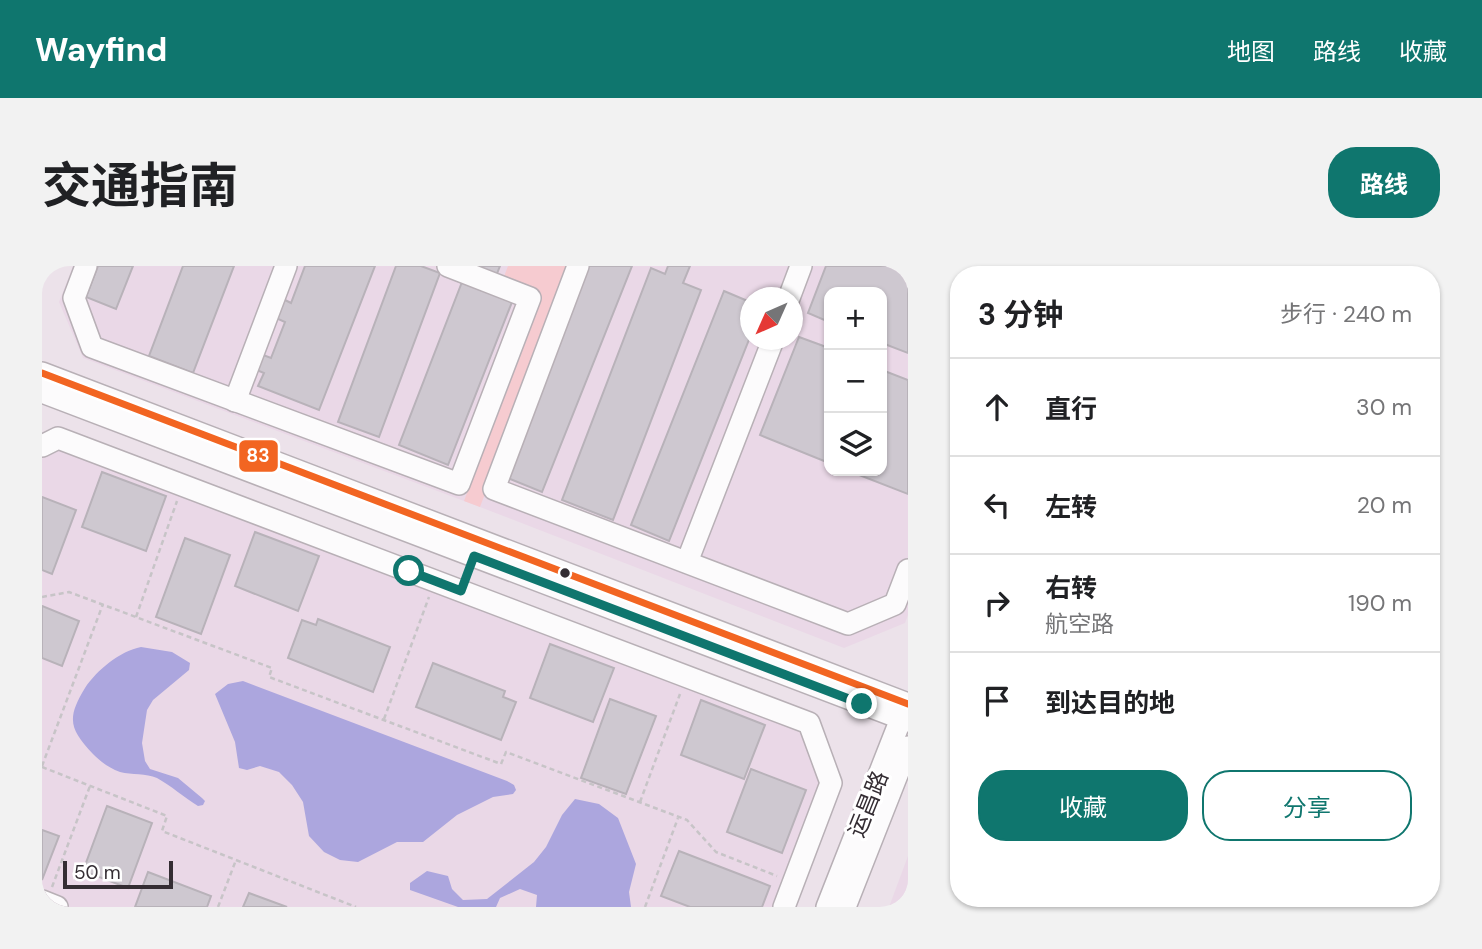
<!DOCTYPE html>
<html lang="zh">
<head>
<meta charset="utf-8">
<style>
  body { margin:0; font-family:"DM Sans","Noto Sans SC",sans-serif; background:#f2f2f2; color:#202124 }
  .controls { position:absolute; right:21px; top:21px; display:grid; overflow:hidden; border-radius:14px; box-shadow:0 2px 5px #0004 }
  .controls button { width:63px; height:63px; display:grid; place-items:center; padding:0; border:0; border-bottom:2px solid #e0e0e0; background:#fff; color:#202124; font:35px sans-serif }
  .compass { position:absolute; left:698px; top:21px; width:63px; height:63px; border-radius:50%; background:#fff; box-shadow:0 2px 5px #0004; rotate:225deg }
  .scale { position:absolute; left:21px; bottom:18px; width:110px; box-sizing:border-box; padding-left:7px; border:4px solid #342d33; border-top:0; font-size:19px; line-height:24px; white-space:nowrap; color:#342d33; -webkit-text-stroke:5px #fff; paint-order:stroke }
  .stop { position:absolute; width:21px; height:21px; margin:-16px; border:5px solid #0f766e; border-radius:50%; background:#fff }
  .stop.end { background:#0f766e; border-color:#fff; box-shadow:0 2px 7px #0008 }
  .list { margin:0; padding:0; list-style:none }
  h2 { display:flex; justify-content:space-between; align-items:center; height:91px; margin:0; padding:0 28px; font-size:30px }
  h2 small { font-size:23px; font-weight:400; color:#757577 }
  .list li { display:grid; grid-template-columns:46px 1fr auto; gap:21px; align-items:center; box-sizing:border-box; height:98px; padding:0 28px; border-top:2px solid #e0e0e0 }
  .list b { display:block; font-size:26px; white-space:nowrap }
  .list p { margin:0; font-size:23px; white-space:nowrap; color:#757577 }
  .list em { font-size:23px; font-style:normal; color:#757577 }
  .actions { display:flex; gap:14px; padding:21px 28px }
  .actions a { flex:1; padding:16px 0; border:2px solid #0f766e; border-radius:28px; text-align:center; font-size:24px; color:#0f766e }
  .actions .main { background:#0f766e; color:#fff }
  .icon { flex:none; width:38px; height:38px; fill:none; stroke:currentColor; stroke-width:2; stroke-linecap:round; stroke-linejoin:round }
  .map { position:relative; flex:none; width:866px; height:641px; overflow:hidden; border-radius:28px }
  header { display:flex; align-items:center; gap:42px; box-sizing:border-box; height:98px; padding:0 35px; background:#0f766e; color:#fff }
  header strong { font-size:33px }
  nav { display:flex; gap:38px; margin-inline-start:auto; font-size:24px }
  .intro { display:flex; align-items:center; justify-content:space-between; box-sizing:border-box; height:168px; padding:0 42px }
  h1 { margin:0; font-size:49px }
  .button { padding:18px 32px; border-radius:28px; background:#0f766e; color:#fff; font-size:24px; font-weight:700 }
  main { display:flex; gap:42px; padding:0 42px }
  aside { flex:1; background:#fff; border-radius:28px; box-shadow:0 2px 5px #0004 }
  .map>svg:first-child { display:block }
  .built { fill:#ead8e7; fill-rule:evenodd }
  .green { fill:#f6cbd0 }
  .water { fill:#aca6de }
  .building { fill:#cec8d0; stroke:#b8b2b9; stroke-width:2 }
  .lines { fill:none; stroke-linecap:round; stroke-linejoin:round }
  .minor-casing { stroke:#b8b0b6; stroke-width:24 }
  .path { stroke:#c7c4c7; stroke-width:2.5; stroke-dasharray:5 3.5; stroke-linecap:butt }
  .minor { stroke:#fcfbfc; stroke-width:21 }
  .bus-1-casing { stroke:#fff; stroke-width:12 }
  .bus-1 { stroke:#f26522; stroke-width:7 }
  .route { stroke:#0f766e; stroke-width:9 }
  .bus-dot { fill:#342d33; stroke:#fff; stroke-width:2.5 }
  .labels { text-anchor:middle; stroke-width:6; stroke-linejoin:round; paint-order:stroke }
  .street-label { font-size:23px; fill:#342d33; stroke:#fff }
  .line-badge { stroke:#fff; stroke-width:2.5 }
  .badge-label { font-size:19px; text-anchor:middle; font-weight:bold; fill:#fff }
</style>
</head>
<body>
<header>
<strong>Wayfind</strong>
<nav><a>地图</a><a>路线</a><a>收藏</a></nav>
</header>
<div class="intro"><h1>交通指南</h1><a class="button">路线</a></div>
<main>
<div class="map">
<svg width="866" height="641" viewBox="0 0 866 641">
  <rect width="100%" height="100%" fill="#ece2ea"/>
  <g class="built">
    <path d="M31,0H866V349L863,357L802,382L438,241L41,92L17,36ZM787,26H840V205H787ZM708,32H750V74H708Z"/>
    <path d="M0,171L771,451L796,519L750,641H0Z"/>
    <path d="M866,590V641H847Z"/>
  </g>
  <path class="green" d="M466,0H528L438,241L422,235L499,28L461,13Z"/>
  <g class="water">
    <path d="M99,381L130,386L148,397L147,404L111,434L105,444L100,477L103,495L108,503L136,512L160,532L163,535L161,539L156,540C143,532 128,519 115,512C104,507 90,509 78,506C67,502 59,496 51,488C28,463 24,453 43,422C55,404 78,385 99,381Z"/>
    <path d="M201,415L465,515L472,519L474,524L471,528L451,531L415,549L381,576H355L316,596L298,594L282,586L267,570L261,536L250,519L237,506L218,500L205,504L197,502L193,476L173,428L186,418Z"/>
    <path d="M533,533L557,538L576,552L594,598L587,626L589,641H494L495,629L478,623L458,632L454,641H416L368,624V617L385,605L406,610L410,623L421,634L445,633L492,596L504,581L520,549Z"/>
  </g>
  <g class="building">
    <path d="M56,0H91L74,43L44,31Z"/>
    <path d="M141,0H192L151,107L107,90Z"/>
    <path d="M263,0H333L277,144L216,120L222,107L210,102L216,87L229,92L243,56L234,52L241,33L249,37Z"/>
    <path d="M354,0H379L398,7L337,171L296,156Z"/>
    <path d="M426,0H458L454,10Z"/>
    <path d="M545,0H590L500,226L461,210Z"/>
    <path d="M626,0H648L641,17L659,24L571,254L520,234L609,2L623,8Z"/>
    <path d="M784,0H866V87L840,77V26H787V56L766,47Z"/>
    <path d="M420,16L470,36L406,199L357,179Z"/>
    <path d="M682,25L708,36V71L627,275L589,259Z"/>
    <path d="M757,71L787,82V197L718,169Z"/>
    <path d="M840,104L866,114V228L807,205H840Z"/>
    <path d="M60,206L124,230L104,285L40,261Z"/>
    <path d="M0,231L34,244L10,308L0,304Z"/>
    <path d="M213,266L277,290L256,345L193,320Z"/>
    <path d="M143,272L188,289L159,368L114,351Z"/>
    <path d="M0,340L37,355L20,400L0,392Z"/>
    <path d="M276,353L348,381L331,426L246,392L260,354L274,359Z"/>
    <path d="M508,378L572,402L551,456L488,432Z"/>
    <path d="M391,397L463,425L461,431L474,436L459,474L374,441Z"/>
    <path d="M568,433L614,450L584,528L539,512Z"/>
    <path d="M659,434L723,459L702,513L639,489Z"/>
    <path d="M709,503L764,524L740,587L685,566Z"/>
    <path d="M65,540L110,557L86,622L41,605Z"/>
    <path d="M0,564L17,570L0,614Z"/>
    <path d="M637,585L728,620L720,641H648L619,630Z"/>
    <path d="M106,606L169,630L165,641H93Z"/>
    <path d="M207,627L245,641H201Z"/>
  </g>
  <g class="lines">
    <g class="minor-casing">
      <g id="minor">
        <path d="M44,0L32,32L50,81L417,218L488,32L406,0"/>
        <path d="M536,0L452,223L806,358L853,338L866,304"/>
        <path d="M747,32L759,0"/>
        <path d="M0,107L866,438"/>
        <path d="M0,126L866,455"/>
        <path d="M193,135L244,0"/>
        <path d="M0,180L16,172L767,457L789,517L742,641"/>
        <path d="M645,296L731,74"/>
        <path d="M0,635L15,641"/>
        <path d="M785,641L864,440"/>
        <path d="M803,641L866,481"/>
      </g>
    </g>
    <g class="path">
      <path d="M0,331L27,326L230,402L227,411L459,498L464,486L645,554L674,586L735,610"/>
      <path d="M94,351L135,235"/>
      <path d="M342,453L387,331"/>
      <path d="M0,500L61,338"/>
      <path d="M0,501L125,550L120,565L314,641"/>
      <path d="M598,536L638,428"/>
      <path d="M10,621L48,520"/>
      <path d="M176,641L194,594"/>
      <path d="M603,641L636,552"/>
    </g>
    <use href="#minor" class="minor"/>
    <g class="bus-1-casing">
      <path id="bus-1" d="M0,107L866,438"/>
    </g>
    <use href="#bus-1" class="bus-1"/>
  </g>
  <g class="lines">
    <path class="route" d="M367,305L419,325L432,290L820,438"/>
  </g>
  <circle class="bus-dot" cx="523" cy="307" r="6"/>
  <g class="labels">
    <g class="street-label">
      <text transform="translate(826 538) rotate(-68)" y="8">运昌路</text>
    </g>
  </g>
  <rect class="line-badge" x="196" y="173" width="41" height="34" rx="7" fill="#f26522"/>
  <g class="badge-label">
    <text x="216" y="196">83</text>
  </g>
</svg>
<div class="controls">
<button>+</button>
<button>−</button>
<button><svg class="icon" aria-label="layers" viewBox="0 0 24 24"><path d="M12 4l9 5-9 5-9-5zM3 14l9 5 9-5"/></svg></button>
</div>
<svg class="compass" viewBox="-18 -18 36 36"><path d="M0-13l5 13h-10z" fill="#e53935"/><path d="M0 13l5-13h-10z" fill="#757577"/></svg>
<div class="scale">50 m</div>
<div class="stop" style="left:367px;top:305px"></div>
<div class="stop end" style="left:820px;top:438px"></div>
</div>
<aside>
<h2>3 分钟<small>步行 · 240 m</small></h2>
<ul class="list">
<li><svg class="icon" aria-label="ahead" viewBox="0 0 24 24"><path d="M12 20V5M6 11l6-6 6 6"/></svg><div><b>直行</b></div><em>30 m</em></li>
<li><svg class="icon" aria-label="left" viewBox="0 0 24 24"><path d="M17 20v-9H6M10 6l-5 5 5 5"/></svg><div><b>左转</b></div><em>20 m</em></li>
<li><svg class="icon" aria-label="right" viewBox="0 0 24 24"><path d="M7 20v-9h11M14 6l5 5-5 5"/></svg><div><b>右转</b><p>航空路</p></div><em>190 m</em></li>
<li><svg class="icon" aria-label="arrive" viewBox="0 0 24 24"><path d="M6 21V4h12l-3 4 3 4H6"/></svg><div><b>到达目的地</b></div></li>
</ul>
<div class="actions"><a class="main">收藏</a><a>分享</a></div>
</aside>
</main>
</body>
</html>
